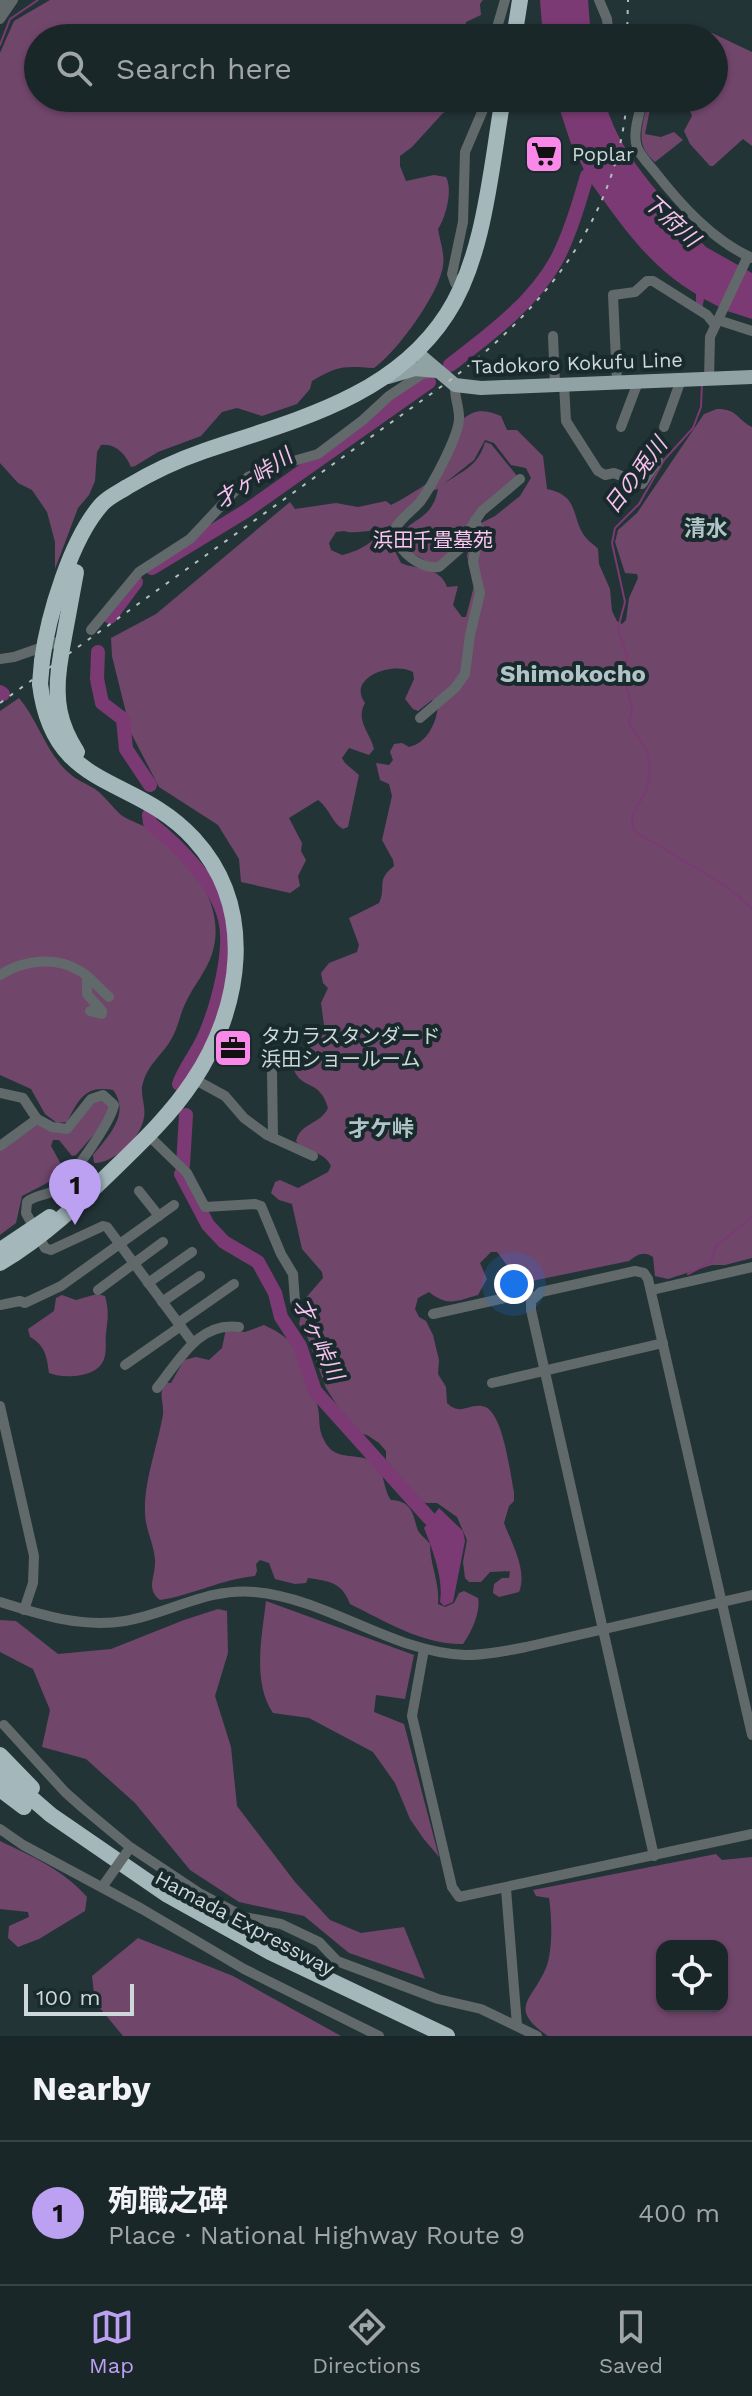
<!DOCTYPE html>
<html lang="en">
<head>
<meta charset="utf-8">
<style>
  body { margin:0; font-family:"Work Sans","Noto Sans JP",sans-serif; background:#273335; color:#f1f3f6 }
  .controls { position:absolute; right:24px; bottom:24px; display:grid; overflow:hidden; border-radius:16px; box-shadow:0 2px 6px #0004 }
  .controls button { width:72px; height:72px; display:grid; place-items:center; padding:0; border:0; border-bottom:2px solid #384446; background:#1a2729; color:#f1f3f6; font:40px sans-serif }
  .scale { position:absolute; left:24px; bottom:20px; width:110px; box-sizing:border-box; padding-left:8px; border:4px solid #ced8da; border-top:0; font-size:22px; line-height:28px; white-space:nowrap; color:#ced8da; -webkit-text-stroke:6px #192a2d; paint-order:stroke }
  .you { position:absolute; left:514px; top:1284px; width:28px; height:28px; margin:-20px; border:6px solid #fff; border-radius:50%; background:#1a73e8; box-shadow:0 0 0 12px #1a73e833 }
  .badge { display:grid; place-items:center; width:52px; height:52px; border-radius:50%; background:#bca0f2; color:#111; font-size:26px; font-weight:700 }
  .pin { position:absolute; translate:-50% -66px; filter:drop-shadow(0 2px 4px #0008) }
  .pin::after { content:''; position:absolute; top:42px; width:28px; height:24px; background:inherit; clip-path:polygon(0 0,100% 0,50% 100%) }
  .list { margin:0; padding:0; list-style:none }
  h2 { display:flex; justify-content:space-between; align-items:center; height:104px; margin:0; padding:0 32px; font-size:34px }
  h2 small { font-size:26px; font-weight:400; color:#9fa5a8 }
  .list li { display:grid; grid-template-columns:52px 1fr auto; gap:24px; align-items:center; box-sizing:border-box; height:144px; padding:0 32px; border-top:2px solid #384446 }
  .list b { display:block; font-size:30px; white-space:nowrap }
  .list p { margin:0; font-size:26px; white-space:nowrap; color:#9fa5a8 }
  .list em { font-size:26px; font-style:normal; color:#9fa5a8 }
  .icon { flex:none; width:44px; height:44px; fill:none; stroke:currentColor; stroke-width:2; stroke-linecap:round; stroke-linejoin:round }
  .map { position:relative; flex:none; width:752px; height:2036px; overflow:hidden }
  .search { position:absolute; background:#1a2729; box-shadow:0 2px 6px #0004; left:24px; right:24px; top:24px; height:88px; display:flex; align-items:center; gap:20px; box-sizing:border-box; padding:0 28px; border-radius:44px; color:#9fa5a8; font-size:30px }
  .sheet { height:248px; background:#1a2729 }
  nav { display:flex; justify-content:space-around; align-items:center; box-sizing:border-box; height:112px; border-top:2px solid #384446; background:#1a2729; font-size:22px; color:#9fa5a8 }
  nav a { display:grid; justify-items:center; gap:4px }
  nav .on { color:#bca0f2 }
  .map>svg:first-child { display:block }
  .green { fill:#71466b; fill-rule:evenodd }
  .water { fill:#7b3a73 }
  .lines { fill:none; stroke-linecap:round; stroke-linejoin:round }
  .stream { stroke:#7b3a73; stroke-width:2 }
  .river { stroke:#7b3a73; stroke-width:14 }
  .minor { stroke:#61696b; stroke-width:10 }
  .major { stroke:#91a2a5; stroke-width:14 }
  .highway { stroke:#a4b8bb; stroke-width:16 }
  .rail { stroke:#b3bec0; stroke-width:2; stroke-dasharray:4 8; stroke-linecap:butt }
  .minor-bridge { stroke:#61696b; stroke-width:10 }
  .highway-bridge { stroke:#a4b8bb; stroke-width:16 }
  .labels { text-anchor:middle; stroke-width:8; stroke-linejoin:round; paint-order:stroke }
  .poi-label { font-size:20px; fill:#ced8da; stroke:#192a2d; text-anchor:start }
  .street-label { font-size:20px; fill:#ced8da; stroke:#192a2d }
  .park-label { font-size:20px; fill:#fec5f4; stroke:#192a2d }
  .water-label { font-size:22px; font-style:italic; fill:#f8c0ee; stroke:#192a2d }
  .neighbourhood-label { font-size:22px; font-weight:bold; fill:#b0c4c8; stroke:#192a2d }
  .quarter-label { font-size:24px; font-weight:bold; fill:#b0c4c8; stroke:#192a2d }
</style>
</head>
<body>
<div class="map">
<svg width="752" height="2036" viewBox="0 0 752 2036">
  <rect width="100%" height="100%" fill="#233437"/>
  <g class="green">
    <path d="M50,0H483L480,4L481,15L466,22L465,38H38V98H472L443,113L412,147L400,156V166L406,181L434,175L446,177C453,190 446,217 438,229C440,241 445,254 443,266C439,294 397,352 374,368C345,366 338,365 312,381L310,389L297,404L262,416L237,408L222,412L201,436L158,452L135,466L131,467C126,455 116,443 101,445L97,452L95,481L89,495L78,508L55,569V542L47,512L32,490L18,483L0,463V53L14,21Z"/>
    <path d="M702,33H712L752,52V146L743,139L713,166H710L690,144L684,131L692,116L685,98H714V38H698Z"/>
    <path d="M650,109L645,134L661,137L674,132L683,140L655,162C638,148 640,134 645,113Z"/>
    <path d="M717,409C738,409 736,419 752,427V1258L725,1265H712L668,1279L655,1276L653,1257C644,1251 638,1254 629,1261L527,1282L517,1279L497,1252H491L480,1263L487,1279L478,1295C456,1301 448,1307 429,1292L418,1298L415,1309L419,1317L426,1321L433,1335L439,1360L438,1374L446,1387L447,1403C460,1416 468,1404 482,1406C503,1408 510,1474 514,1492V1501L509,1506L504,1523C511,1542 528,1571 519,1592L499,1597L493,1593L494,1584L502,1578H509L510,1571L490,1572L481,1582H469L465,1578L463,1562L467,1540L457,1517L437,1503H426L415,1498L386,1460V1451L379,1443L367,1435L358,1433L347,1421L326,1388L307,1336L299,1324L304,1300L323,1278L322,1272L302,1249L292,1204L279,1200L271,1193L275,1182L280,1180L298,1188L328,1172L331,1166C323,1149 304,1154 296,1141C301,1122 320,1125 328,1108C320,1079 302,1090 294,1070L305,1048L319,1037L324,1025L321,1003L328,988L323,983L321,973L329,963L357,952L359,945L349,918L379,903C387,886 375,881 394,866L393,860L382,840L392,796L389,784L380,780L376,763L389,765L393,760L390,752L394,744L402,743L409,747C427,743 436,724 438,706L432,700L418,711L413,709L405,699L414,679L413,672C394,661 346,677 365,703C355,721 370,732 374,749L369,755L349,748L342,758L345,763L359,775L348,827L343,829C332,823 330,809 318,800L289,818L302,843L301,851L306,860L298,876L300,886L290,893L241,882L239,859L218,825L159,787L131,733L112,656L111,638L156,614L290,502L295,509L336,503L358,507L386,501L391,505C400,501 435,480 439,473C449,458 455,437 462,420C475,408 486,410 501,416L507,430H517L543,456L547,489C583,496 569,522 589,541C592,544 596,546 598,549L599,564L610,589L612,611L617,621L622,624L626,620L629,598L638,578L637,574L625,573L615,542L618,530L637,513L704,414ZM485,440L494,443L511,465L526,468L531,478L520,496L495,516L477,525L471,534L467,556L474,586L466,617H462L453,605L458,586L447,587C440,566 417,570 401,563L384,530C376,534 375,539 368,544C361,549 350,553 342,555L331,550L329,543L336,532L344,531C352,535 386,529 393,524C414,509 409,498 438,489C432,522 409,517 400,538L408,551L435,566L464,543L482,510L518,477L491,444L485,442C478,468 459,472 441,486L474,460Z"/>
    <path d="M19,698C38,720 46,753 69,773C76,780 87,784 95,789C105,796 112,807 121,815C131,822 146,825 158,835C193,863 227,907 212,954C206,972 194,985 186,1002C180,1013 179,1025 173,1036C163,1056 147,1063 142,1087C141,1097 146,1108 144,1117C142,1137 113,1164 94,1163L93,1155C108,1137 131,1113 113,1090C85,1085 79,1099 67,1122L57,1123L45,1114L31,1089L0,1075V711Z"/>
    <path d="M102,1098L112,1108L97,1131L76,1155L72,1156L59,1140H53L51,1146L62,1166L53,1180L22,1196L16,1223L0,1235V1150L37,1125L71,1130L88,1106Z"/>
    <path d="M97,1294L105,1296C109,1310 108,1319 106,1333C105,1341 107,1351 104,1359C98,1378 64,1379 49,1373C47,1357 45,1345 30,1337L28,1329L54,1311L56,1298L62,1295L76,1300Z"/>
    <path d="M264,1325C298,1341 301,1353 309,1387C310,1394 315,1397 317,1404C321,1416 317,1428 324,1440C335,1463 355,1451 373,1462C385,1469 383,1490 391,1500C411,1501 413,1513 417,1528C419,1535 426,1538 430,1544C430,1565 440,1583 438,1604L445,1607L454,1603L459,1593L464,1591L478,1598C481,1612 471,1633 463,1644C423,1645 385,1621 350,1604C342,1582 329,1581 308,1578L306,1583L295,1584L275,1579L269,1563L260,1560L256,1564L257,1571L255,1576C222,1579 193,1595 160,1600C145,1588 156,1577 155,1560C154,1543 145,1529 145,1512C144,1480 158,1445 163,1414C164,1402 158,1394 165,1383H171L184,1360L196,1357L209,1360L222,1348L226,1329L245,1332Z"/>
    <path d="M266,1601L414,1655L405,1699L376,1695L374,1712L404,1724L439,1857L423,1838L410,1819L395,1783L373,1752L309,1718L273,1713C252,1682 262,1636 266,1601Z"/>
    <path d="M218,1609L227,1611L228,1653L215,1696L231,1747L237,1806L295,1882L330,1920L361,1933L404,1927L425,1979L349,1953L304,1916L239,1902L190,1870L135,1803L86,1759L42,1747L50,1710L33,1669L0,1652V1620L16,1621L58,1654L111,1649L184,1620Z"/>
    <path d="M0,1841C33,1857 62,1869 87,1897L85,1911L39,1939L18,1947L8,1938L9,1926L29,1917L28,1912L0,1909Z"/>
    <path d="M716,1854L722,1860L752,1857V2036H548C507,2008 532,2001 546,1968C553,1950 552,1917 549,1898L536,1896L533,1890ZM662,1946H722V2006H662Z"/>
    <path d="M138,1938L233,1976L341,2036H123L95,2002L92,1976Z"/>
  </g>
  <g class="water">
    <path d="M540,0H588L591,38H543Z"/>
    <path d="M556,98H604C614,137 636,167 662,197L660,201L706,247L752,273V319L727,311L704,299L702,309L696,305V294C649,266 622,226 591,183L587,194L579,191L585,172L570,141Z"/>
    <path d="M439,1508L463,1531L465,1541L453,1602L444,1606L440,1602C444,1579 432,1548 424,1528Z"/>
  </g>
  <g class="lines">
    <g class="stream">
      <path d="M0,45L10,19L38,0"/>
      <path d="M702,383L701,407L693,428L664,460L639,504L615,528L612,543L625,602L618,628L627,656L626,686L632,707L629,723C634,733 645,744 648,755C651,767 650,781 645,793C638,807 626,816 636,832L726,886L752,908"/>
      <path d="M688,1274L711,1262L716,1246L752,1217"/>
    </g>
    <g class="river">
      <path d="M450,365C489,335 533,303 557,259C570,234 579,203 587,176"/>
      <path d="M152,568L246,511L429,382"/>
      <path d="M110,617L136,582"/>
      <path d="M98,652L97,679L102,703L123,719L126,749L150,785"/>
      <path d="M0,692L3,694"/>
      <path d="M149,815L150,823C178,845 216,883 225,919C233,950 217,1007 205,1035C198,1052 185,1067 179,1084"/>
      <path d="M183,1165L186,1115"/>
      <path d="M181,1174L208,1225L224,1242L258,1262L275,1293L281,1317L300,1346L315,1391L429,1518"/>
    </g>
    <g class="minor">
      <path d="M599,0L607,19L609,38"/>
      <path d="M0,6L5,0"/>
      <path d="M0,19L13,0"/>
      <path d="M494,38L505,0"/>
      <path d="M643,98C640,112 632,133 637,147C640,156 649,164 655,172C681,205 712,240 752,258"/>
      <path d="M462,288L455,283L452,274L463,222L465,152L488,98"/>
      <path d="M718,320L752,331"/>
      <path d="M553,336L555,385"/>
      <path d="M709,379L710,337L748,256"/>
      <path d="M617,383L613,295L635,292L647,281H653L707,315L715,325"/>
      <path d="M564,384L566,421L598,471L605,475L614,473L642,484L658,460L655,454"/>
      <path d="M455,385C454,396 459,406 459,417C460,435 431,487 420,502C411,512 395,523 392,535C402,552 418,569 439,567L463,546L469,530L482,511L520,479"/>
      <path d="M621,427L638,382"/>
      <path d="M664,427L681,380"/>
      <path d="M91,630L139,572L190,539L248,477L262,470L318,454L363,420L389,396L422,374L429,373"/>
      <path d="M0,659L14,657L63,640"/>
      <path d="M420,718L455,688L465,674L470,635L480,593L473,562L479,531L475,520"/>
      <path d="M0,975C23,960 56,956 80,971C88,975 101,990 109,997"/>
      <path d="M87,976V994L102,1011V1014L90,1011"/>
      <path d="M272,1071L273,1138"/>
      <path d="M194,1079L225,1096L244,1118L267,1135L313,1156"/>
      <path d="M0,1093L23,1098L37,1119"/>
      <path d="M148,1135L187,1173L205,1207L255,1204L261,1206L281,1254L293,1274L295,1301"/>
      <path d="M0,1146L37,1119L52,1127L67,1129L91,1099L103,1095L114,1105C111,1122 71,1179 57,1189C48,1196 36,1194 27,1202L26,1213L45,1248L51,1250L103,1226L107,1227L193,1343"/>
      <path d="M139,1191L159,1216"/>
      <path d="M148,1283L192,1252"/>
      <path d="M98,1290L163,1242"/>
      <path d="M652,1290L752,1267"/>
      <path d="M162,1302L200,1276"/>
      <path d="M0,1305L20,1301L25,1303L61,1286L174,1205"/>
      <path d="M433,1314L523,1294L534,1297"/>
      <path d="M178,1323L234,1284"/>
      <path d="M125,1365L181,1326"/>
      <path d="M492,1383L663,1343"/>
      <path d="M157,1388C179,1361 199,1321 239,1327"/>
      <path d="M0,1406L34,1556L33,1583L24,1610"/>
      <path d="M0,1602C41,1615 81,1628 125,1621C170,1613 209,1587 255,1592C329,1599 391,1652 465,1655C486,1655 506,1651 526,1647L752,1595"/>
      <path d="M424,1649L412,1716L452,1887L459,1897L752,1834"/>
      <path d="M4,1725L65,1792L83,1808L130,1847L199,1893L244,1917L281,1924L319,1942L337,1961L438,1999L481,2009L537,2036"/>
      <path d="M0,1829L23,1845L142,1909L244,1969L379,2036"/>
      <path d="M654,1856L531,1310V1301L541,1292L635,1271L644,1273L648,1279L752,1735"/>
      <path d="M506,1889L517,2025"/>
    </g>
    <g class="major">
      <path d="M416,352L455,385L481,388L752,377"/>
      <path d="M388,377L415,369L437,371"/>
    </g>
    <g class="highway">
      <path d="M514,38L520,0"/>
      <path d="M62,648L76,572"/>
      <path d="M42,661C48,616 71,538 102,504C110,496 118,493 127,487C152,472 175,461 204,451C292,421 393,398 447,314C485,256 491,166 503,98"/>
      <path d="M59,668C55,701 59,724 77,752"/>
      <path d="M2,1249L50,1217"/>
      <path d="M0,1263C45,1236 79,1203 116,1167C144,1140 172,1113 193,1081C242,1008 257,908 194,839C134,773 53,793 40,684"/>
      <path d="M0,1755L32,1788"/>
      <path d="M0,1771L51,1815L166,1894L270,1952L447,2036"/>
      <path d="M0,1789L24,1807"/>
    </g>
    <g class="rail">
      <path d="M627,38L628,0"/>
      <path d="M0,703L449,381C542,311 618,219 627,98"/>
    </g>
    <path class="minor-bridge" d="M105,1883L127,1852"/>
    <g class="highway-bridge">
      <path d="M59,668L62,648"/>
      <path d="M40,684L42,661"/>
    </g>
  </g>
  <defs>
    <g id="supermarket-square" transform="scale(2)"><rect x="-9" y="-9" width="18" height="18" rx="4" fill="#f988e9" stroke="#192a2d"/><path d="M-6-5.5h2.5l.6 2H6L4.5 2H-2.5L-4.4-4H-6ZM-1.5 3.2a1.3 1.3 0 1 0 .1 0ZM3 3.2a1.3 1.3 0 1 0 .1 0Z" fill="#111"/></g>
    <g id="office-square" transform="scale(2)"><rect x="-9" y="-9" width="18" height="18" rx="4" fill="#f988e9" stroke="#192a2d"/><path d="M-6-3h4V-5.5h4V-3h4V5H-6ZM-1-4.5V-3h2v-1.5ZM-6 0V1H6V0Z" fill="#111"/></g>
  </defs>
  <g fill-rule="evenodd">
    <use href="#supermarket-square" x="544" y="154"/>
    <use href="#office-square" x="233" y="1048"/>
  </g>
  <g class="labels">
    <g class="poi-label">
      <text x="572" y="161">Poplar</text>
      <text x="261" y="1043">タカラスタンダード<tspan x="261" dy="23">浜田ショールーム</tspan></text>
    </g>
    <g class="street-label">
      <text transform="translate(577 363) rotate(-2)" y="7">Tadokoro Kokufu Line</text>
      <text transform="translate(245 1923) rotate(28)" y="7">Hamada Expressway</text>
    </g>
    <g class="park-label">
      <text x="433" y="547">浜田千畳墓苑</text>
    </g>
    <g class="water-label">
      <text transform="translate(672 220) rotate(42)" y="8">下府川</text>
      <text transform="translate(635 475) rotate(-53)" y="8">日の兎川</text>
      <text transform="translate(253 478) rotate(-34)" y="8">才ヶ峠川</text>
      <text transform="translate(319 1339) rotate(65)" y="8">才ヶ峠川</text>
    </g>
    <g class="neighbourhood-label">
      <text x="706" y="536">清水</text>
      <text x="381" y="1136">才ケ峠</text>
    </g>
    <g class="quarter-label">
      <text x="573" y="682">Shimokocho</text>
    </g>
  </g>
</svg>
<div class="controls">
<button><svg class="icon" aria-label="locate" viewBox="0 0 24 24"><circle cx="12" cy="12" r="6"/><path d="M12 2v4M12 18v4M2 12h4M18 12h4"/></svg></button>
</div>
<div class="scale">100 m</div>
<div class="you"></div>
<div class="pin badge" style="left:75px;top:1225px">1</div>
<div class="search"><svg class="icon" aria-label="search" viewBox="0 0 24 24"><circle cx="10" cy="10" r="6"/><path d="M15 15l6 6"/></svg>Search here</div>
</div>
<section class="sheet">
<h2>Nearby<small></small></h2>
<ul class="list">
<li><span class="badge">1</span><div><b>殉職之碑</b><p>Place · National Highway Route 9</p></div><em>400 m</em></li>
</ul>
</section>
<nav>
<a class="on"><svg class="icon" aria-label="map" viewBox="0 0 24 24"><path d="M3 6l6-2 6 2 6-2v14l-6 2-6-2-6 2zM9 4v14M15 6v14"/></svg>Map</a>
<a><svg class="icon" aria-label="directions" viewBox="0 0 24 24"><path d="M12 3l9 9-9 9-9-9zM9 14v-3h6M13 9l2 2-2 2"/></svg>Directions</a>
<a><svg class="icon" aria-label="saved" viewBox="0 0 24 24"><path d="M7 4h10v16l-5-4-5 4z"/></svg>Saved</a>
</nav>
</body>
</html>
